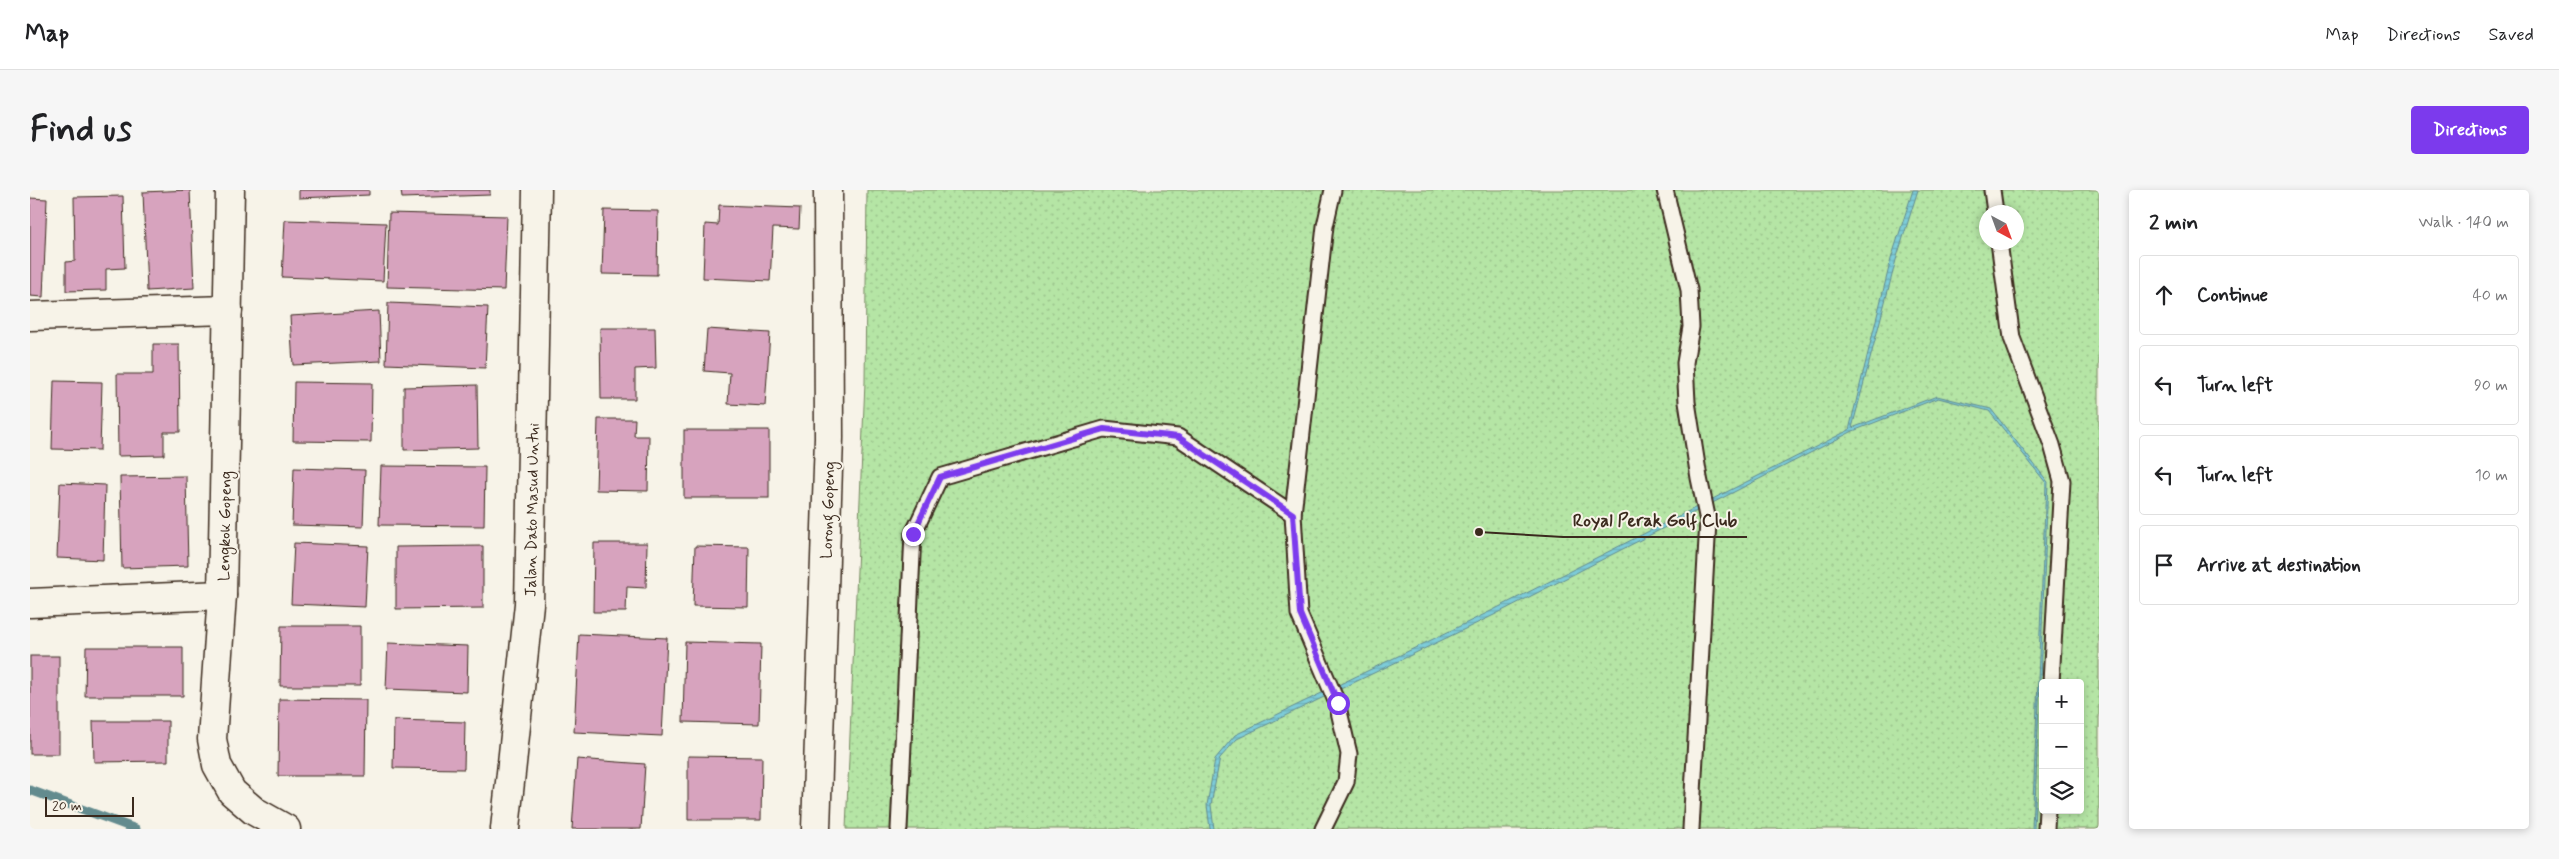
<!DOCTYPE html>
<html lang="en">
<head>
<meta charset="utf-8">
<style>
  body { margin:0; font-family:Mynerve,sans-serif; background:#f6f6f6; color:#202124 }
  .controls { position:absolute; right:15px; bottom:15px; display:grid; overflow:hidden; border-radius:5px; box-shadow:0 2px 8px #0003 }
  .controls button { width:45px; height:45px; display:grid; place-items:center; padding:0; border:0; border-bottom:1px solid #e0e0e0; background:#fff; color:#202124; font:25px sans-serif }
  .compass { position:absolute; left:1949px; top:15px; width:45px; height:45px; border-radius:50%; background:#fff; box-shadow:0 2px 8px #0003; rotate:139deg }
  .scale { position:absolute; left:15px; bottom:12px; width:89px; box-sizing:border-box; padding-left:5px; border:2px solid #3b2a1e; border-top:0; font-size:14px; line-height:18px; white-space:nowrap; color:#3b2a1e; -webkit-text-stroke:4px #f7f3e8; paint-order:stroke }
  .stop { position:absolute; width:15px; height:15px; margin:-11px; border:4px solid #7c3aed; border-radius:50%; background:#fff }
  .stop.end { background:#7c3aed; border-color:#fff; box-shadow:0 1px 5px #0008 }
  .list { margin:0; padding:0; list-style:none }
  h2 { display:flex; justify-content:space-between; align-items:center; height:65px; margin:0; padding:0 20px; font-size:21px }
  h2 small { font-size:16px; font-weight:400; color:#757577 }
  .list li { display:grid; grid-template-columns:32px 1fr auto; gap:15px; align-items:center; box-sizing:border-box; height:80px; margin:0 10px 10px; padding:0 10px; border:1px solid #e0e0e0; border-radius:5px }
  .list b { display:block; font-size:19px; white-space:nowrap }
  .list em { font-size:16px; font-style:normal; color:#757577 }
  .icon { flex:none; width:28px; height:28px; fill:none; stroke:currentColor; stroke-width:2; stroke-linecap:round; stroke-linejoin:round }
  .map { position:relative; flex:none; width:2069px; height:639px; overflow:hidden; border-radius:5px }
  header { display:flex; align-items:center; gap:30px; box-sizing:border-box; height:70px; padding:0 25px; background:#fff; border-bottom:1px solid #e0e0e0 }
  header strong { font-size:24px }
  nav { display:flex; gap:28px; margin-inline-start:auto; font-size:18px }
  .intro { display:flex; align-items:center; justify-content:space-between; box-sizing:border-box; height:120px; padding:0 30px }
  h1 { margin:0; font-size:35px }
  .button { padding:12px 22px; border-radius:5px; background:#7c3aed; color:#fff; font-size:18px; font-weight:700 }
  main { display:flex; gap:30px; padding:0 30px }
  aside { flex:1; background:#fff; border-radius:5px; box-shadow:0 2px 8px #0003 }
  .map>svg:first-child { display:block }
  .grass { fill:url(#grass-dots); stroke:#788862; fill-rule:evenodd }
  .water { fill:url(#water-rules); stroke:#638b8e }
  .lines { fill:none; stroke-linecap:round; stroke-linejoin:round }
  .stream { stroke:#638b8e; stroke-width:9 }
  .building { fill:#d7a3be; stroke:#3b2a1e }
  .lane-casing { stroke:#3b2a1e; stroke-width:19 }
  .street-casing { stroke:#3b2a1e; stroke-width:31 }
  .lane { stroke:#f7f3e8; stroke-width:15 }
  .street { stroke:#f7f3e8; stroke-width:28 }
  .route { stroke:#7c3aed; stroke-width:6 }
  .labels { text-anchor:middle; stroke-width:4; stroke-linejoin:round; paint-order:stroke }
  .street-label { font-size:16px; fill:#3b2a1e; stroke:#f7f3e8 }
  .leader { fill:none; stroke:#3b2a1e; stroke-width:2 }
  .callout-dot { fill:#3b2a1e; stroke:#f7f3e8; stroke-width:2 }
  .callout-label { font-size:18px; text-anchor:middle; font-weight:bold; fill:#3b2a1e; stroke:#f7f3e8; stroke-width:4; stroke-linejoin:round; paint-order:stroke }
</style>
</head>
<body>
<header>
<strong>Map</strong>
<nav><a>Map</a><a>Directions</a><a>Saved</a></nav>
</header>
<div class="intro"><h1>Find us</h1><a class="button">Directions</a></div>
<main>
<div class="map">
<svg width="2069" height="639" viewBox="0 0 2069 639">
  <defs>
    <pattern id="grass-dots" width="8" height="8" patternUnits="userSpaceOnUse" patternTransform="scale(1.25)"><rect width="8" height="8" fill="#b5e5a5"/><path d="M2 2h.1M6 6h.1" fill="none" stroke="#9dc58e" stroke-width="1.8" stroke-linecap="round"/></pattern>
    <pattern id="water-rules" width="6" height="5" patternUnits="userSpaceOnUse" patternTransform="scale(1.25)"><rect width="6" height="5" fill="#7dccd9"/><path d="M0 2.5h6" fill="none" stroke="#6dafba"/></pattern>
  </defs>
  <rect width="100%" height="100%" fill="#f7f3e8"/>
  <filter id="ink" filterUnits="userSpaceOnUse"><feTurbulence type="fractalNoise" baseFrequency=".02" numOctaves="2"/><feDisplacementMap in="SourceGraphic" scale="10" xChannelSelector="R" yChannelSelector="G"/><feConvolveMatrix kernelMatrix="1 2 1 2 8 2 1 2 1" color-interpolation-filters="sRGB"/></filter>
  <g filter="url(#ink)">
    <path class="grass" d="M837,0H2069V639H816L835,192ZM1956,22H1986V52H1956ZM2013,493H2050V620H2013Z"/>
    <path class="water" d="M1883,0H1888L1866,70L1822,238L1907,206L1961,219L2018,292L2004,639H2002L2016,293L1959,221L1908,208L1823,241L1464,425L1207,549L1190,568L1181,615L1184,639H1180L1177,615L1185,569L1205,545L1461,421L1819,240L1861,69Z"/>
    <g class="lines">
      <path class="stream" d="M0,600L106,639"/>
    </g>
    <g class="building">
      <path d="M160,0L164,98L117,101L113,2Z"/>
      <path d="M269,0H339V5L269,8Z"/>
      <path d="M371,0H460V5L372,8Z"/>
      <path d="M93,6L95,78L76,79V100L36,101V72L45,71L44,7Z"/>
      <path d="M0,8L17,9L13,107L0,106Z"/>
      <path d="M689,15L770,18L769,39L743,38L740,91L673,88L675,34L688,35Z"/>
      <path d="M574,20L628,21L627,85L572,84Z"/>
      <path d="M359,23L477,26L474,100L357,97Z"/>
      <path d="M255,30L356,33L353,91L252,87Z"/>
      <path d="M358,113L458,117L455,178L356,174Z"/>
      <path d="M349,121L351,171L263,175L260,126Z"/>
      <path d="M570,138H625L626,178L605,179V209H571Z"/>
      <path d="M677,139L740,143L735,216L698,214L700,183L674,181Z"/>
      <path d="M123,154H149L150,242H134V265L88,266L87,184H123Z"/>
      <path d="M24,191L72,192L70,260L22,259Z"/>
      <path d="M264,192L342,193L341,252L263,251Z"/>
      <path d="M447,195L448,258L374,260V197Z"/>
      <path d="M568,229H605L604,246H619L618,301L566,300Z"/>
      <rect x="654" y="240" width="85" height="68"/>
      <path d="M351,276L455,277L454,336L349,335Z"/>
      <path d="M264,278L335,280L333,337L262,335Z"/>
      <path d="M156,286L158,376L92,378L90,287Z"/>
      <path d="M30,293L75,295L73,370L27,368Z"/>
      <path d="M264,353L338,356L335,417L261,414Z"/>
      <path d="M564,353H617L616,398L597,397L596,422H563Z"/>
      <path d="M453,356V418L366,419V357Z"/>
      <path d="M665,356L719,357L718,417L663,416Z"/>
      <path d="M251,436H330V496H250Z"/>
      <path d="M549,444L637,448L632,546L544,542Z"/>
      <path d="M655,452L731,454L729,534L653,532Z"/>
      <path d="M358,453L438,456L437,502L356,499Z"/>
      <path d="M56,457H153V506H55Z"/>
      <rect x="0" y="466" width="29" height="98"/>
      <path d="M249,509L336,510L335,586H248Z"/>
      <path d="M364,530L435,532L434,579L363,578Z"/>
      <path d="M63,531H138V571L64,572Z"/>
      <path d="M658,566L732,567L731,630H658Z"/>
      <path d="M547,569L615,574L611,639H542Z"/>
    </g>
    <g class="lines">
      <g class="lane-casing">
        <g id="lane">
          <path d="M1635,0L1659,100L1661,137L1655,173L1657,212L1669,288L1678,331L1661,639"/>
          <path d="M1962,0L1965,22"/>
          <path d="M1969,52L1982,148L2022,255L2032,291L2021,493"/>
          <path d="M869,639L883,344L910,287L1074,239L1148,247L1263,324"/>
          <path d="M1293,639L1316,592L1319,564L1307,513L1269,424L1263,324L1295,36L1303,0"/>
          <path d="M2016,639L2017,620"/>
        </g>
      </g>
      <g class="street-casing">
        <g id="street">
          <path d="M200,0L192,405L182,549L187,575L202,602L224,621L256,639"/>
          <path d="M0,126L198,120"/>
          <path d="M0,413L192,405"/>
          <path d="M475,639L499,414L507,0"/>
          <path d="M786,639L799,248L798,0"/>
        </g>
      </g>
      <use href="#lane" class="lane"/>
      <use href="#street" class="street"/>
    </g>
  </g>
  <g class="lines" filter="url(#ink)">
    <path class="route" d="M883,344L910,287L1074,239L1148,247L1263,324L1270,424L1308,513"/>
  </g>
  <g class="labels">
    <g class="street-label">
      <text transform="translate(501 320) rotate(-89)" y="6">Jalan Dato Masud Untui</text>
      <text transform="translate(797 320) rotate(-88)" y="6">Lorong Gopeng</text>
      <text transform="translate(194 336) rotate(-89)" y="6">Lengkok Gopeng</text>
    </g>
  </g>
  <path class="leader" d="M1449 342L1533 347H1717"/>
  <circle class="callout-dot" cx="1449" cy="342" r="5"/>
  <g class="callout-label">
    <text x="1625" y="336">Royal Perak Golf Club</text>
  </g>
</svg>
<div class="controls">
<button>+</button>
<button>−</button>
<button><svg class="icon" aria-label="layers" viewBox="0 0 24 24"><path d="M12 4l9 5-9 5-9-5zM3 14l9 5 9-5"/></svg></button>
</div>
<svg class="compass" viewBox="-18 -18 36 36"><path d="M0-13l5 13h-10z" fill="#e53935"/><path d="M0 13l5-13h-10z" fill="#757577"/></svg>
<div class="scale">20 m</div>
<div class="stop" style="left:1308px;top:513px"></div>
<div class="stop end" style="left:883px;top:344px"></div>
</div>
<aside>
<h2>2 min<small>Walk · 140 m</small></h2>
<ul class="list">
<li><svg class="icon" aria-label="ahead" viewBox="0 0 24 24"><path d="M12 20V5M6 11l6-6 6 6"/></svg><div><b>Continue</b></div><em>40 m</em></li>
<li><svg class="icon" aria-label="left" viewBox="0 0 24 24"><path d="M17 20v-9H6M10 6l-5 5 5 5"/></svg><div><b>Turn left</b></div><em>90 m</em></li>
<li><svg class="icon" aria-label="left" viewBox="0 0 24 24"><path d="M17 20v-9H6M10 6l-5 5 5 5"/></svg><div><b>Turn left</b></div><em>10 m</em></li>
<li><svg class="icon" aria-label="arrive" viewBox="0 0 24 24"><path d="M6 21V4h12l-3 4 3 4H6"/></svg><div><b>Arrive at destination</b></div></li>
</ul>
</aside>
</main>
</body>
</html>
